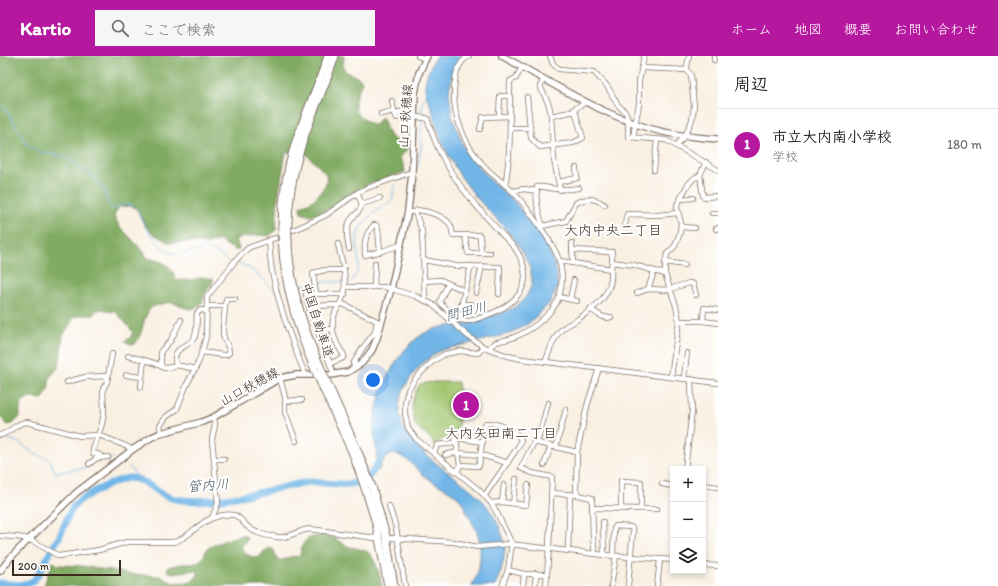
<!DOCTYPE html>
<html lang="ja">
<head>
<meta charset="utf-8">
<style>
  body { margin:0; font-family:Itim,"Klee One",sans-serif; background:#f6f6f6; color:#202124 }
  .controls { position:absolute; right:12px; bottom:12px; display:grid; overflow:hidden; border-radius:0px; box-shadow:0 2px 6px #0003 }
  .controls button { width:36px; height:36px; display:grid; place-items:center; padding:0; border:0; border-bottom:1px solid #e0e0e0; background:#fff; color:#202124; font:20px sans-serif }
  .scale { position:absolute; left:12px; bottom:10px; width:109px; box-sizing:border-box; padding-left:4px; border:2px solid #3b2a1e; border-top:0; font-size:11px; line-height:14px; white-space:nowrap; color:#3b2a1e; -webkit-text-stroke:3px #fff; paint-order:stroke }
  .you { position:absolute; left:373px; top:324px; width:14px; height:14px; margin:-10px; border:3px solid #fff; border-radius:50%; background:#1a73e8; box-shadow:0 0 0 6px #1a73e833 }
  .badge { display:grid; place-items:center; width:26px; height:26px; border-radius:50%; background:#b5179e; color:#fff; font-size:13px; font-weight:700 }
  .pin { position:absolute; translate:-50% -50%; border:2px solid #fff; box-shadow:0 1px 4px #0006 }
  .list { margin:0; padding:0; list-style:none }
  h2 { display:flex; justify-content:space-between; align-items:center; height:52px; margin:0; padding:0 16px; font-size:17px }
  h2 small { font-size:13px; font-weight:400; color:#757577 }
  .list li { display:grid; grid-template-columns:26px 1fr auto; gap:12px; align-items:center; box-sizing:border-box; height:72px; padding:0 16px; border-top:1px solid #e0e0e0 }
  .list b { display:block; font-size:15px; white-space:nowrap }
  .list p { margin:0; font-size:13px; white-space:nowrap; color:#757577 }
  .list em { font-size:13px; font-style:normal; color:#757577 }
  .icon { flex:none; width:22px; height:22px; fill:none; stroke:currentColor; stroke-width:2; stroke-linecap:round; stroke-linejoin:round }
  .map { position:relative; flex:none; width:718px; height:530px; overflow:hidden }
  header { display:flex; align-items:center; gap:24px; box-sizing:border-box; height:56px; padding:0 20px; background:#b5179e; color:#fff }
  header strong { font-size:19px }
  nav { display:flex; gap:22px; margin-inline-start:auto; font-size:14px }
  .search { width:280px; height:36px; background:#f6f6f6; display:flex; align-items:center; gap:10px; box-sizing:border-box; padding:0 14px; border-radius:0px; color:#757577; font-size:15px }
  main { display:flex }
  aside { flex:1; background:#fff }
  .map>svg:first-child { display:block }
  .green { fill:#a2c66f; stroke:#6e7846 }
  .forest { fill:#81ab62; stroke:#5e6a40 }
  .water { fill:#71b6e7; stroke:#567082 }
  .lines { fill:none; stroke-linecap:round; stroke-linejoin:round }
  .stream { stroke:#71b6e7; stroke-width:1 }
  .river { stroke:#71b6e7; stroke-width:7 }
  .minor-casing { stroke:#7e6f63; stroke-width:6 }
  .major-casing { stroke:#7e6f63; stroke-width:8 }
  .highway-casing { stroke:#7e6f63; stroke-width:9 }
  .minor { stroke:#fff; stroke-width:4.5 }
  .major { stroke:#fff; stroke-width:5.5 }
  .highway { stroke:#fff; stroke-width:7 }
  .highway-bridge-casing { stroke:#7e6f63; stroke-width:9; stroke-linecap:butt }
  .highway-bridge { stroke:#fff; stroke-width:7 }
  .labels { text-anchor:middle; stroke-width:4; stroke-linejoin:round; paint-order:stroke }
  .street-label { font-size:13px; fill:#3b2a1e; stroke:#fff }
  .neighbourhood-label { font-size:14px; fill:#3b2a1e; stroke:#fff }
  .water-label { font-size:14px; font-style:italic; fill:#4e5b64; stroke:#fff }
</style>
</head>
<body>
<header>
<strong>Kartio</strong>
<div class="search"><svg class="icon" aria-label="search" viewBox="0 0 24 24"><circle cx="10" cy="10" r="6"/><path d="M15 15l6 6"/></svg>ここで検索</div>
<nav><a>ホーム</a><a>地図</a><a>概要</a><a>お問い合わせ</a></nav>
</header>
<main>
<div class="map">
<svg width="718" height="530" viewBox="0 0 718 530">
  <rect width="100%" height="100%" fill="#fff"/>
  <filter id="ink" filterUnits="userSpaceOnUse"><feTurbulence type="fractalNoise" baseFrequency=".025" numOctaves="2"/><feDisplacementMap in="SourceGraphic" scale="8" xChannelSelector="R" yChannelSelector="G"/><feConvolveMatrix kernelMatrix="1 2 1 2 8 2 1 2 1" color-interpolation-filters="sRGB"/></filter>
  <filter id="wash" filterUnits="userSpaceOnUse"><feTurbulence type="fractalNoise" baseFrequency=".012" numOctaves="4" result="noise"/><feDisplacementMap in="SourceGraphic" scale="16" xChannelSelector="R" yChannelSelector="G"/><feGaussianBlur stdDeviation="0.9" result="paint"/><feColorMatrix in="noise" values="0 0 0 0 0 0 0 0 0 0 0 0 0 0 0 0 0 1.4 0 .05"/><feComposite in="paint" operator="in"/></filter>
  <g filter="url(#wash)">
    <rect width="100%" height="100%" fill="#f9f0e2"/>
    <path class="green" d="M434,326H458C460,337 461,367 456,376C452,382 446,382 440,384L437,387L433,388L432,384L415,369C410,351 411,344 420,328Z"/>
    <g class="forest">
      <path d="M0,0H344L343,10L345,15L359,22L362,26L355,43V55C360,61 369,68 376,69L378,64L382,61C385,65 385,69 387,74C389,84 399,85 408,89L407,93L400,102L404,110L405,116L371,127L348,138L332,151L311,160L301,157L300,150C315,146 319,139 327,126L326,118L305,97L286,96L278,141L276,174L270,180L258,179L236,182L239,194H235L218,184L208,188L189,186L169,187L152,177L145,169L136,152L130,150L119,151L114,159L119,170L144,196L147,202C159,204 174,209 175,223C181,225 198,224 202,221L213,223V226C211,230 208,233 206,236C203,241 204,246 199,250C189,257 182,249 173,247C168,246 165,247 160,249C157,249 154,250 152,251C142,259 144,278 135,288H130L125,285L130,282L133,276C127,268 120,262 115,254L111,256L103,253L97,254L93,259H82L74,261L63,280L59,311L50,321L48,333L45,340L42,343C25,341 19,342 20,361L14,367L7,369L0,360Z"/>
      <path d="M242,479L247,481L246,486L241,490C243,499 252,501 259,502L264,495L270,492L274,494L277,504C284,506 289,498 298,501L300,499C303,484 306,480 322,480C325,480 329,480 331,481C337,482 341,488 347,490C355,493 364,492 370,498C376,505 381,522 382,530H44L51,508L54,506L58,509L83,510L129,518L159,520L173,527L191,526L198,519L197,514L172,517L167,515L168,511C173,510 178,508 183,508C187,507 192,509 195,507C206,502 202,501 207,493C211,489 236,480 242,479Z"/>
    </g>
    <path class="water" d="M436,0H464L456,12L452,21L449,35L452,60L464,91L488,122L514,145L547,188L555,209L558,229L555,237L549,248L529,267L509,278L442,294C425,302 412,317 404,333C380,384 453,413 481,443C492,454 504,475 505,492C505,504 500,519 495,530H471C481,517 482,495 478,480C476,472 472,467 469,460C464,452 466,449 458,442C449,432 435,429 425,420C417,414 409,402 398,399C387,396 382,406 379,414L373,416C375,411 377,405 377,399C376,389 373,381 374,372C375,340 395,295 423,278C437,270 454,269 470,267C476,266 481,263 487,261C503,257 521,252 529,235C531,231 532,228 532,223C528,190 498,166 477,142C455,115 441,91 433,57C431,49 426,42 425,34C424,23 431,9 436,0Z"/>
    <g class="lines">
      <g class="stream">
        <path d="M0,47L7,55L27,89L40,96L63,100L89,117L104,132L108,148L113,153C118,150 127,147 133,149C139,152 139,158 141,163C145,172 162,195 172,197C182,199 196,196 206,192L219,198L230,207"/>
        <path d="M422,59V48L426,37"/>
        <path d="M418,111L421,90L422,64"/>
        <path d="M235,207C247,206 268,227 275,236"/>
        <path d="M316,226H343"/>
        <path d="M347,226L352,225C354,221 357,218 358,214C361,199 352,186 361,170C368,159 383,152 393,143C393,128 393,126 408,121"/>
        <path d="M300,230L313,226"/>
        <path d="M0,383C18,381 23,392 37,399C40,401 45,401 48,403C52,406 53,413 56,417L71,414L85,412L90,410"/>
        <path d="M109,403L113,402"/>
        <path d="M123,405L126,407"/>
        <path d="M129,410L139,423"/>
      </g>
      <path class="river" d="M0,527L21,529L32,526C42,516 47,501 54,489C56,486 59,483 60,479C66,469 67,457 75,449C82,440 118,423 129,422C147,422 158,440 175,443C213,450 269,434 307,426C334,425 363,439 377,408"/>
    </g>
  </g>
  <g filter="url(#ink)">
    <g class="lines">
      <g class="minor-casing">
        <g id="minor">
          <path d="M418,0L425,3"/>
          <path d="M469,0C460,5 456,15 455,25C450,55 464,90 485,111C493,120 503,126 512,135C520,143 527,152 533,161C551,186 569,208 559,241C553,259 529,276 512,282C503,285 494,284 489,293"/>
          <path d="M550,0L553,8L559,13L594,16L607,30L618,49L626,57L628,65V79L629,81L666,84L718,114"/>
          <path d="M714,4V0"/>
          <path d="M642,12L687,14"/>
          <path d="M544,23L540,30L549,49L551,60L554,104L560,134"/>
          <path d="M527,41L531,82L540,91L573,87L583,82L575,55"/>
          <path d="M392,45L394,55L397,62"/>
          <path d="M395,57L414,53"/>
          <path d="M381,58L394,55"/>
          <path d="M499,59L500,40H510"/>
          <path d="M551,60L575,55L574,53L583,48L585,45"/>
          <path d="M414,61L427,62C431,73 434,84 439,94C457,132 487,162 515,192C534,221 525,242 495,256C487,259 477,264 468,265C462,265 456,262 450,264"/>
          <path d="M510,72H530"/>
          <path d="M480,73L483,61L510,60"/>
          <path d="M633,81L639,48V25L644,0"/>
          <path d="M676,90L685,80L692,64L694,51L691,19L687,14V10L689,0"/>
          <path d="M654,114L657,84"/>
          <path d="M700,119L703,140L704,141L718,140"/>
          <path d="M559,126L577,122L576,112"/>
          <path d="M505,129C512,94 509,60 510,25L516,22L522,11"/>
          <path d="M513,135L524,133L537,135"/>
          <path d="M357,137L362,148L380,142"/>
          <path d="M681,143L693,142"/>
          <path d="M412,156H415L422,175L425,244"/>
          <path d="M415,156L417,154C427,155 442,159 449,167C452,170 452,176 453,179H478L480,180L481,197H490"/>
          <path d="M712,157H718"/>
          <path d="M625,168L627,158L658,159L678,157"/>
          <path d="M542,170L566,165L576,147C588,141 595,142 605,149"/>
          <path d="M543,170C538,157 535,144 537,131C545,130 550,133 558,133C565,134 572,133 579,132"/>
          <path d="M681,171L695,172"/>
          <path d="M716,173L718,172"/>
          <path d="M294,174L326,159L357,137L367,132L409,117H412"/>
          <path d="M465,180L468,197H481"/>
          <path d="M269,184C270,194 270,204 272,215C279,251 291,284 305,318"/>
          <path d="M572,187L573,207"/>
          <path d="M338,188L344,214L345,231H385L415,240L432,248L469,281L484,291L508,300L522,303L718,327"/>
          <path d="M349,193C348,185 345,175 349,167C352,159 361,157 362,148"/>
          <path d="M572,194L612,196V206"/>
          <path d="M380,196L378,173L376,169H374C365,178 364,187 365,199L382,195L401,189"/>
          <path d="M424,204L456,210L500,211L499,238"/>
          <path d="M560,205L611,213L612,206L634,209L665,218"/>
          <path d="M665,206L685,209"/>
          <path d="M344,214H325L313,217L316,238H345"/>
          <path d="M424,225L441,224L465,235"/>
          <path d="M448,228L440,245C443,253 452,256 460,259"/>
          <path d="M374,231L375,207"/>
          <path d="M648,233L654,216"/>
          <path d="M670,233L689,227L693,228L696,239"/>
          <path d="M476,237L482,210"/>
          <path d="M637,237L648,233L671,234"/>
          <path d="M559,241L577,245"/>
          <path d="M570,243L574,224"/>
          <path d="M341,247L377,265L375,276"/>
          <path d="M471,248H464L462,246L471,210"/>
          <path d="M225,250L226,243H235"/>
          <path d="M309,250L306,238H316"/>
          <path d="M590,253C597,257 604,264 611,261"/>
          <path d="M456,257L460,250"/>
          <path d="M679,265H703L718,267"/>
          <path d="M703,265L704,252L718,254"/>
          <path d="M319,278L323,274L333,273"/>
          <path d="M484,291L478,297L460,295L445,298L433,305L415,323L408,334L405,346V358L408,372L416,383L479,434L491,447L497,457L512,488L508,514L502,530"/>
          <path d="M202,296L223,299H226L229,297C229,288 226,289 224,282C221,275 225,258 225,250H207"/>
          <path d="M128,300C137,302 158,307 164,312L173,311L176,309L196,313"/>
          <path d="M545,306C550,295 553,281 562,273C566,269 573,267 578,263C596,251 614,238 611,213"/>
          <path d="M331,307L343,302L344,299C335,287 329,272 335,257C339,248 345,242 345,231"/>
          <path d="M353,308L362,293L375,276H377"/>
          <path d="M176,309C171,290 187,293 194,282C198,275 196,264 197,257L201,254L207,255"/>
          <path d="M161,310V295L171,284L181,264"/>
          <path d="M126,319L141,321"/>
          <path d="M334,319C326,296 316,273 309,250L340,249"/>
          <path d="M671,321L679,265L676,250L665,218V211L667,198L675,190L680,177L681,167L677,152V149L687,130L693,123L700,119L706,106"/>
          <path d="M280,322L285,341V356L296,385"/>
          <path d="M684,322L687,297"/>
          <path d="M67,326L85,321L108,320"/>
          <path d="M141,331L144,304"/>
          <path d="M285,345L302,344"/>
          <path d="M161,377L160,370L166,361L177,353L186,330L199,305L206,281L207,241L235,205L248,192L275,182"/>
          <path d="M0,379C11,377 16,366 27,366L80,380L99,379L128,391L132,394"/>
          <path d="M456,384L460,409L457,416"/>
          <path d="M537,387L548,347"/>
          <path d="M556,391L566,353"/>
          <path d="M458,397L481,399L508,407"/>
          <path d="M434,398L437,389L454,387L456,382L483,386"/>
          <path d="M445,399L458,396"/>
          <path d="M100,401V399L93,397V394L102,368L104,356L103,333L107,326L112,298"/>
          <path d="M214,403H224"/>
          <path d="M89,408L97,402L108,401"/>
          <path d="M460,409L479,410L484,371L486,367C498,367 515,373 521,384L518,391L485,439"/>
          <path d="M544,409L551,390"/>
          <path d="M685,413L692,355L691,323"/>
          <path d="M662,428L673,430"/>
          <path d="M703,429L718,431"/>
          <path d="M552,437L578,439"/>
          <path d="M502,446L504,429"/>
          <path d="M491,447L502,446L526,449L528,429"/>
          <path d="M513,447L516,423"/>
          <path d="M389,450L396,472L405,530"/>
          <path d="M592,452L641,453V426L621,425V452"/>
          <path d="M641,453H657"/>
          <path d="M212,462L218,447L212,383L215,369L214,361"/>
          <path d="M603,466L604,499"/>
          <path d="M0,480L17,481L29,483L59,500L99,494L127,486H174C190,482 200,464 216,461C221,459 229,458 234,459C239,460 244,468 248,471C256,478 267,480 277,481C289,483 298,474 310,473L375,482"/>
          <path d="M391,482L454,486L477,491L509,488L604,499L673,504"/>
          <path d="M568,494L570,439"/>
          <path d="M595,498L593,482L592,442L578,439L576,434L577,396L587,350L599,312"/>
          <path d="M613,500L614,473L616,470L631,471L633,474L628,530"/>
          <path d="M703,509L718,510"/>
          <path d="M508,514L524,518H547"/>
          <path d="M523,530L524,518"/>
          <path d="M535,530L536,517"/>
          <path d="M546,530L549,492L552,421L532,417L521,412L534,386L577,396"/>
          <path d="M611,530L616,500"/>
          <path d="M657,530L660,504"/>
        </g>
      </g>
      <g class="major-casing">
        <g id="major">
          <path d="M502,0C549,25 598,57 648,72C671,79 694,81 718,83"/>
          <path d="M0,515L11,501L76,437L132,394L152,381L161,377L202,366L214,361L280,322L296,319H330L348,316L362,307L372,294L377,282L391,233L408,155L412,117L415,37L419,17L427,0"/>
        </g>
      </g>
      <g class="highway-casing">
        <g id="highway">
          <path d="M315,314C283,239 270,167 295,88C305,58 318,30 328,0"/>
          <path d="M322,315C289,241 276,173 300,94C309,62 325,32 335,0"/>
          <path d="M372,431L386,480L394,530"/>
          <path d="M365,432L376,467L388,530"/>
        </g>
      </g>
      <use href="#minor" class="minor"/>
      <use href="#major" class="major"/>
      <use href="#highway" class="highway"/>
      <g class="highway-bridge-casing">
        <g id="highway-bridge">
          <path d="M315,314L353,398L365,432"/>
          <path d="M322,315L358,396L372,431"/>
        </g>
      </g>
      <use href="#highway-bridge" class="highway-bridge"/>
    </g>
  </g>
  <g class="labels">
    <g class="street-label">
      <text transform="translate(405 60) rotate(-86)" y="5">山口秋穂線</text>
      <text transform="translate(318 264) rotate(72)" y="5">中国自動車道</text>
      <text transform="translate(249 330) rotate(-29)" y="5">山口秋穂線</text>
    </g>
    <g class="neighbourhood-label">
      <text x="613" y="179">大内中央二丁目</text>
      <text x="501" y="382">大内矢田南二丁目</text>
    </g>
    <g class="water-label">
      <text transform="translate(466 255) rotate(-14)" y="5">問田川</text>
      <text transform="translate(208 429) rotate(-4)" y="5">管内川</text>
    </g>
  </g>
</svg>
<div class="controls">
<button>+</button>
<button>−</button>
<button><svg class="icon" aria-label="layers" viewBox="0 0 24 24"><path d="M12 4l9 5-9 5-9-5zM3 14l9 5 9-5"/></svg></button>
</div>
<div class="scale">200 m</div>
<div class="you"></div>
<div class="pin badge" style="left:466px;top:349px">1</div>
</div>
<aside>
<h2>周辺<small></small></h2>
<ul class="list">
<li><span class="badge">1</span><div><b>市立大内南小学校</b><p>学校</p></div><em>180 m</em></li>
</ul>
</aside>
</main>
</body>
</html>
